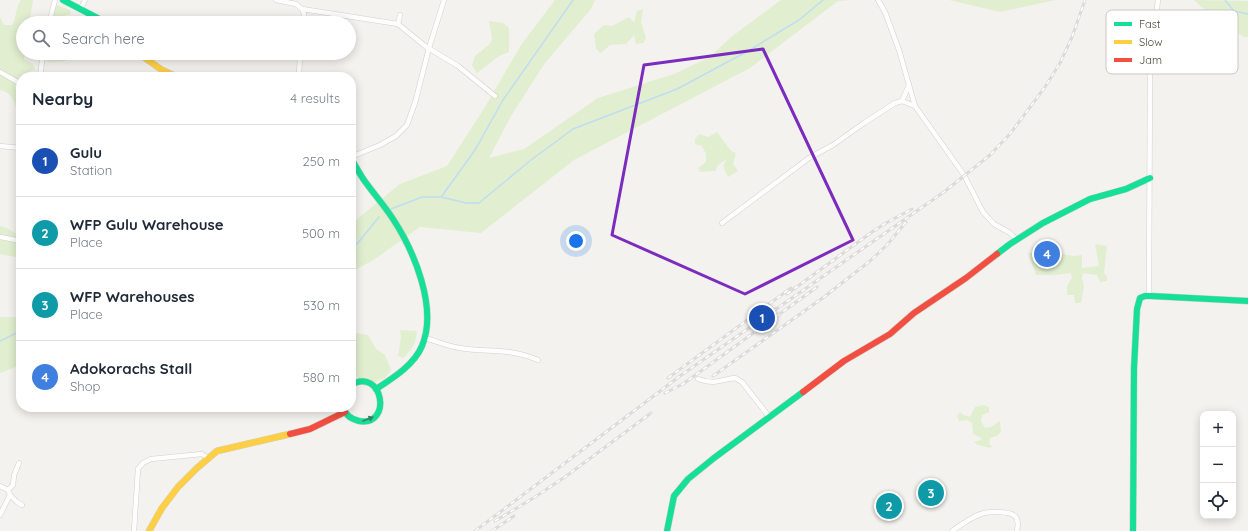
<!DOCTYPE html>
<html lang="en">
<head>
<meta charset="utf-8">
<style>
  body { margin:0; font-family:Quicksand,sans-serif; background:#f2f2f3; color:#1f2937 }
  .controls { position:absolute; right:12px; bottom:12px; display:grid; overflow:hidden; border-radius:8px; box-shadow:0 2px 10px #0003 }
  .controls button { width:36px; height:36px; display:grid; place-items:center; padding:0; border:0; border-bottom:1px solid #e0e1e3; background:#fff; color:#1f2937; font:20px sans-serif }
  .you { position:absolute; left:576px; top:241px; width:14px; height:14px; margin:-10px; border:3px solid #fff; border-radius:50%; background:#1a73e8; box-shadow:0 0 0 6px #1a73e833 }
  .badge { display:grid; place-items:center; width:26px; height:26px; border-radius:50%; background:#868178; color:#fff; font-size:13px; font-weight:700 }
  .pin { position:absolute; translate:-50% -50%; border:2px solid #fff; box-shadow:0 1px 4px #0006 }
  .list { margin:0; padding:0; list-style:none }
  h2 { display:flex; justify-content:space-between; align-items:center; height:52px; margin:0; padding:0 16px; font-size:17px }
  h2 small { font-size:13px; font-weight:400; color:#747a83 }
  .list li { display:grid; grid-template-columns:26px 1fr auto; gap:12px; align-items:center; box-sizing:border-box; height:72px; padding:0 16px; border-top:1px solid #e0e1e3 }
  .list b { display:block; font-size:15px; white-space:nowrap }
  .list p { margin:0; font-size:13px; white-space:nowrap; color:#747a83 }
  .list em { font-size:13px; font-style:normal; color:#747a83 }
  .icon { flex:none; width:22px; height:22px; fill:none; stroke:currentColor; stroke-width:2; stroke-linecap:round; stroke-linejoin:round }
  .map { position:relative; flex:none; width:1248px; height:531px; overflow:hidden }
  .search { position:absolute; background:#fff; box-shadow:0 2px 10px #0003; left:16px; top:16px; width:340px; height:44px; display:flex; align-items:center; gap:10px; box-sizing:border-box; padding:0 14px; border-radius:22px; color:#747a83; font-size:15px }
  .panel { position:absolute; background:#fff; box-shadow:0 2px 10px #0003; left:16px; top:72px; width:340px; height:340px; border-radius:16px }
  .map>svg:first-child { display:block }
  .green { fill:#e1eecf }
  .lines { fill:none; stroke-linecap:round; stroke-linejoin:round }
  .stream { stroke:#c0ddf1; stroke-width:1.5 }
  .street-casing { stroke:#d2d0cb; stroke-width:5.5 }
  .fast-casing { stroke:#d3cfc5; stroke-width:7 }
  .slow-casing { stroke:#d3cfc5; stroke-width:7 }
  .jam-casing { stroke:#d3cfc5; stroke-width:7 }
  .street { stroke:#fdfdfc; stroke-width:4.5 }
  .fast { stroke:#16e098; stroke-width:6 }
  .slow { stroke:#ffcf43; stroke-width:6 }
  .jam { stroke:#f24e42; stroke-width:6 }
  .rail-casing { stroke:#dbdbda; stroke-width:3 }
  .rail { stroke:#fff; stroke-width:1.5; stroke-dasharray:4.5; stroke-linecap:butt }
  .oneway { fill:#36825f }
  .marked { fill:none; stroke:#7b2cbf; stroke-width:3; stroke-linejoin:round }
  .key { fill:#fff; stroke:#c9c7c4; stroke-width:1 }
  .key-label { font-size:11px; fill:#4b4439 }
</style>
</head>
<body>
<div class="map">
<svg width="1248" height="531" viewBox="0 0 1248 531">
  <rect width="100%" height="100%" fill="#f4f2ee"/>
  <g class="green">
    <path d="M21,0H31L33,1L29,23H23V53H69L71,55L66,61L50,62L33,54L24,55V59L33,64L35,70L22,74L15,86L21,90V107L17,111C14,99 12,93 0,90V17L4,25H12C17,18 15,7 21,0Z"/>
    <path d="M555,0H595L591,9L545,63L511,116L489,158L524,149L598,98L674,74L710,57L731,37L781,0H853L838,1L750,68L574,160L481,233L420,227L372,261L351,272V224L400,184L447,166L485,107L521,45Z"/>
    <path d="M949,0H1056L1000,12Z"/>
    <path d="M1194,0L1248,1V37H1244L1212,16Z"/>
    <path d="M57,5L70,10L71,14L63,16L61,20L65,23H45L49,14Z"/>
    <path d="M643,9L641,22L646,38L643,43L636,44L634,35L626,44L610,45L601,53L596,49L594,34L604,25L612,26L629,17L634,22L637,11Z"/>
    <path d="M489,21L503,23L509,28V52L499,56L477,73L472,65L475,56L490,44L492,38Z"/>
    <path d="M717,132L731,151L736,153L733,164L738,171L728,177L723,166L727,159L718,165L715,171L700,172L698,168L706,162V154L702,146L695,144V139L699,134L708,137Z"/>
    <path d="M0,226L7,228L21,237V258L0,254Z"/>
    <path d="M1095,244L1107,246L1104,273L1107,277V281L1100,282L1097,275L1083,273L1082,278L1084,286L1081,303H1075L1074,295H1067V286L1072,278L1071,273L1054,275H1036L1028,253H1057L1074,256L1082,255V268L1099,266Z"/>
    <path d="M0,317H21V365L0,373Z"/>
    <path d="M400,330L417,331C416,343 412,350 403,358L398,356L401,337Z"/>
    <path d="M351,332L368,335L376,349L385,355L391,370L385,378L364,387L351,369V359L353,355L351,348Z"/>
    <path d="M983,405L989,407V412L982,415L981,421L985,428L991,427L1000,421L1001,432L997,436L990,438L989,444L993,446L989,448L978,445L974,442L981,440V438L973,434L972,423L967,420L959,421L957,416L960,412L963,415L970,417L975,407Z"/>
  </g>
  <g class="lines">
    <g class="stream">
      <path d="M1225,0L1234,11L1248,14"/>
      <path d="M442,196L475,150L503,100L573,0"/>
      <path d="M391,209L422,197H441L466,203H479L531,160L573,129L677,89L748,51L799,20L823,0"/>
      <path d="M351,247L357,244L379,217"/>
      <path d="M0,341L21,331"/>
    </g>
    <g class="street-casing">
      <g id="street">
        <path d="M276,0L296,4L302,9L398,24L400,15"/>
        <path d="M878,0L885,12L899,50L915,106L964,175L983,212L994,224L1010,233L1017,240"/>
        <path d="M81,8L85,0"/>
        <path d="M302,9L304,14L303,23"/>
        <path d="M49,23L55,0"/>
        <path d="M398,24L425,46L458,66L495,96"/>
        <path d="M0,72L21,84"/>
        <path d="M40,77L43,53"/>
        <path d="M299,77L300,53"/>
        <path d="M902,101L915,106"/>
        <path d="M0,146L21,148"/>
        <path d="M351,157L380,145L396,136L407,125L415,103L429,48L444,0"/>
        <path d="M722,223L809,158L833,145L864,123L895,103L902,101L909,85"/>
        <path d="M0,237L21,241"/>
        <path d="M1149,296L1150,64L1158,0"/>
        <path d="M425,338C439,342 452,348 467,349C492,352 513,349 538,360"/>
        <path d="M698,379C715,385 719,380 735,378L742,382L770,418"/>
        <path d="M0,486L8,490"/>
        <path d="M10,495L17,502L22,505"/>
        <path d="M0,515L10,495L8,490L13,485L14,475L19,463"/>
        <path d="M134,531L138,469L143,463L151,459L202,454L208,458"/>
        <path d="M952,531C961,525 971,517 981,514C988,511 1009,511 1015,516C1019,520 1018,526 1017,531"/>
      </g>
    </g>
    <g class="fast-casing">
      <g id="fast">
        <path d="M63,0L107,23"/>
        <path d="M351,159C356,166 359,173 364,180C373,193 384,205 393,219C414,251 438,308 422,346C414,365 393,378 376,389"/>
        <path d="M997,254L1010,244L1043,223L1090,199L1126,189L1150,178"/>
        <path d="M343,407C345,415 351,419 359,421C393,427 383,366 351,385"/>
        <path d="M667,531L674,496L688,479L714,458L803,392"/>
        <path d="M1133,531L1134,368L1137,309L1140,298L1145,296H1151L1248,301"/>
      </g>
    </g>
    <g class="slow-casing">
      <g id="slow">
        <path d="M138,53L162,70L177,77"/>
        <path d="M149,531L162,508L178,487L197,468L217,451L290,434"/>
      </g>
    </g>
    <g class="jam-casing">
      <g id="jam">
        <path d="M803,392L844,361L890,334L914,313L966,278L997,254"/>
        <path d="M290,434L310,429L345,412"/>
      </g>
    </g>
    <use href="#street" class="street"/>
    <use href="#fast" class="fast"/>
    <use href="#slow" class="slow"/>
    <use href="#jam" class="jam"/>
    <g class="rail-casing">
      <g id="rail">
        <path d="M787,294L872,232L886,223L912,209"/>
        <path d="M713,376L824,297L870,261L887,245L906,222"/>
        <path d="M668,378L791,288"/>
        <path d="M665,393L683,384L817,287"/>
        <path d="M495,521L535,497L565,477L651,413"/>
        <path d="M475,531L680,376L944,192L990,155L1010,134L1045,87L1060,63L1072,37L1085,0"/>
        <path d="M492,531L514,516"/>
      </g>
    </g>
    <use href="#rail" class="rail"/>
  </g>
  <defs><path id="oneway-solid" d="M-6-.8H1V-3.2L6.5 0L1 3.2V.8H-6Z"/></defs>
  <use class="oneway" href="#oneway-solid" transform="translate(368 419) rotate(-21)"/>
  <path class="marked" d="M763,49L853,240L745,294L612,235L644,65Z"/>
  <rect x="1106" y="10" width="132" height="64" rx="6" class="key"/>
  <rect x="1114" y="22" width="18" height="4" fill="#16e098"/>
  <rect x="1114" y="40" width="18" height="4" fill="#ffcf43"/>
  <rect x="1114" y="58" width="18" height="4" fill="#f24e42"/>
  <g class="key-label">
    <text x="1139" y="28">Fast</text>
    <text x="1139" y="46">Slow</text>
    <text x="1139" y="64">Jam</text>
  </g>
</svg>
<div class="controls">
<button>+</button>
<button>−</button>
<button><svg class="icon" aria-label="locate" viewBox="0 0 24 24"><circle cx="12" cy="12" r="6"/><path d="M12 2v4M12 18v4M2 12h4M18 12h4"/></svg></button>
</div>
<div class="you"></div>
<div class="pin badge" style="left:762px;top:318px;background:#1a4fb4">1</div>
<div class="pin badge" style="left:889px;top:506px;background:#0f9aa8">2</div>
<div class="pin badge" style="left:931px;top:493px;background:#0f9aa8">3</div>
<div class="pin badge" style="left:1047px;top:254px;background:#3f7fe0">4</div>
<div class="search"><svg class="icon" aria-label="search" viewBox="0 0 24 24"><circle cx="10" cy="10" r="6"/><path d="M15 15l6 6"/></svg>Search here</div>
<section class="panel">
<h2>Nearby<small>4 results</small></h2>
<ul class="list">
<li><span class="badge" style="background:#1a4fb4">1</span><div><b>Gulu</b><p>Station</p></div><em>250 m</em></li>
<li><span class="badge" style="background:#0f9aa8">2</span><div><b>WFP Gulu Warehouse</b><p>Place</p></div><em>500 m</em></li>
<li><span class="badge" style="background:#0f9aa8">3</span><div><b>WFP Warehouses</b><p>Place</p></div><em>530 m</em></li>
<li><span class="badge" style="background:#3f7fe0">4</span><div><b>Adokorachs Stall</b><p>Shop</p></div><em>580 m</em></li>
</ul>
</section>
</div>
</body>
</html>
